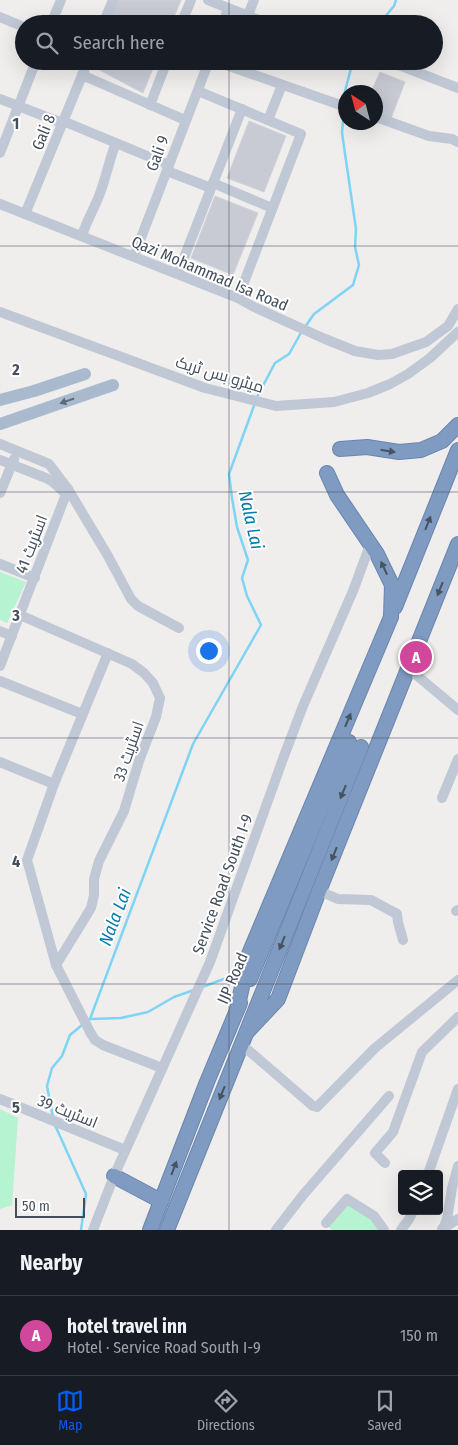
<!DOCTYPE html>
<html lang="en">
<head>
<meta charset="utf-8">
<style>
  body { margin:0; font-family:"Fira Sans Condensed",Cairo,sans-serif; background:#242831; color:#f1f3f6 }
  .controls { position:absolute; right:15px; bottom:15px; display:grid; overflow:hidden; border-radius:5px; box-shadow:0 5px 20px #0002 }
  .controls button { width:45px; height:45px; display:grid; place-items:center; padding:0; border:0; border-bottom:1px solid #363941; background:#171b24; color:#f1f3f6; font:25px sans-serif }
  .compass { position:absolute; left:338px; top:85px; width:45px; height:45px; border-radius:50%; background:#171b24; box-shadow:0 5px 20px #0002; rotate:324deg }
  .scale { position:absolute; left:15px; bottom:12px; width:70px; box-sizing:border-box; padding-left:5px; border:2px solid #434f5c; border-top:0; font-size:14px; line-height:18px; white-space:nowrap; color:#434f5c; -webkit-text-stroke:4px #fff; paint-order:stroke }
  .you { position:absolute; left:208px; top:650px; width:18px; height:18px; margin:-12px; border:4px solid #fff; border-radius:50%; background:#1a73e8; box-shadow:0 0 0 8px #1a73e833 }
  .badge { display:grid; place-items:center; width:32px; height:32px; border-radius:50%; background:#065df1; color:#fff; font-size:16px; font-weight:700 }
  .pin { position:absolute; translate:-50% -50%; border:2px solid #fff; box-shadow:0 1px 5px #0006 }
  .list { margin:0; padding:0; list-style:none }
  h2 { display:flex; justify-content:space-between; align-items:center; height:65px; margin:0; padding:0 20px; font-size:21px }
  h2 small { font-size:16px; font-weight:400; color:#9ea1a6 }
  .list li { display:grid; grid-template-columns:32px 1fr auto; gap:15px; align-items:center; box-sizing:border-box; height:80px; padding:0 20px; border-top:1px solid #363941 }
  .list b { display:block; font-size:19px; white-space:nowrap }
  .list p { margin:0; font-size:16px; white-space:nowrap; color:#9ea1a6 }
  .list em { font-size:16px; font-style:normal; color:#9ea1a6 }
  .icon { flex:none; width:28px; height:28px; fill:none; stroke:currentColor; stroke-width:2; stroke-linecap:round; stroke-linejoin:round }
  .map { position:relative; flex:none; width:458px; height:1230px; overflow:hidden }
  .search { position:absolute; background:#171b24; box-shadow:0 5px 20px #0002; left:15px; right:15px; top:15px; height:55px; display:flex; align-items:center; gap:12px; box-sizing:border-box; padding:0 18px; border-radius:28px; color:#9ea1a6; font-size:19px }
  .sheet { height:145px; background:#171b24 }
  nav { display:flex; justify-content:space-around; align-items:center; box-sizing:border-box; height:70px; border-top:1px solid #363941; background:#171b24; font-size:14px; color:#9ea1a6 }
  nav a { display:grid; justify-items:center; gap:2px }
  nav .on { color:#065df1 }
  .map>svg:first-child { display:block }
  .green { fill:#b5f3d1 }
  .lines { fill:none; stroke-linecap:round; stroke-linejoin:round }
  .stream { stroke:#7ed4f5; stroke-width:2.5 }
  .building { fill:#c8cbd4; stroke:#d0d2da }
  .highway-casing { stroke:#6a86ae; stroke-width:16 }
  .minor { stroke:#bfc8d4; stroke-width:10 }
  .major { stroke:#a9bacf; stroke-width:12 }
  .highway { stroke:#7f9bc2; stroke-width:14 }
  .oneway { fill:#5c6a79 }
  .oneway2 { fill:#465361 }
  .grid { fill:none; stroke:#434f5c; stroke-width:1; stroke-opacity:0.55 }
  .labels { text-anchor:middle; stroke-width:4; stroke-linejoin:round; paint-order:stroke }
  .street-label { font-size:16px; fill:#434f5c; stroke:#fff }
  .water-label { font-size:18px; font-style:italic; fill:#017cab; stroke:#fff }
  .grid-label { font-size:16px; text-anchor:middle; font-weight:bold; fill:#434f5c; stroke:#fff; stroke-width:4; stroke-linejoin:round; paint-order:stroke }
</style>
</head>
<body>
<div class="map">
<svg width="458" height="1230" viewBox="0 0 458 1230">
  <rect width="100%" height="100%" fill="#f0eded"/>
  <g class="green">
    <path d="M0,572L26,582L7,623L0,620Z"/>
    <path d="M0,1109L18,1118L12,1205L0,1209Z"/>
    <path d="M347,1199L384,1230H332L326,1223Z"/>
  </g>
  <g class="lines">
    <g class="stream">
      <path d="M379,24L394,6L396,0"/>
      <path d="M344,104L345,91L353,61"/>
      <path d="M305,327L314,314L353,285L359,265L355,247L356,229L342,133L344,109"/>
      <path d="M257,397L275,363L289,354L302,331"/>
      <path d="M202,987L224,979"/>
      <path d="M91,1019L121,1018L148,1012L174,997L194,990"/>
      <path d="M88,1020L90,1019L193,744L261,625L247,596L242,578L248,560L237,527L232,498L229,474L255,403"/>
      <path d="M53,1117L47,1086L52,1068L62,1056L70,1035L82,1025"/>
      <path d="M55,1125L86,1194L81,1230"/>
    </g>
  </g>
  <g class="building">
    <path d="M115,0H181L171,24H106Z"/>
    <path d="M91,61H156L143,93L90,65Z"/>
    <path d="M380,72L405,82L391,118L376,111V92H371Z"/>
    <path d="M249,121L286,136L264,192L227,178Z"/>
    <path d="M215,196L258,213L233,275L191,258Z"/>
  </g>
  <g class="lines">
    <g class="highway-casing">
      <g id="highway">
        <path d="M340,449L367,447L399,452L421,450L442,441L458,425"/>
        <path d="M395,607L458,450"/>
        <path d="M250,979L349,742"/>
        <path d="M237,1010L249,954L391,617L392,585L377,554L337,495L327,473"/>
        <path d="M247,1032L278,999L319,891L458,544"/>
        <path d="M114,1176L161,1201"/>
        <path d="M150,1230L207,1082L240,1003"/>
        <path d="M167,1230L361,747"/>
      </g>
    </g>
    <g class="minor">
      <path d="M208,0L269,24"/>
      <path d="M248,15L254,0"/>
      <path d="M0,17L24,27"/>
      <path d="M51,24L61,0"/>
      <path d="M103,24L113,0"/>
      <path d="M181,24L191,0"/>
      <path d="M223,24L228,8"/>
      <path d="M215,61L346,107"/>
      <path d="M391,62L458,88"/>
      <path d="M82,75L185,120"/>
      <path d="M198,91L301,134L238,298"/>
      <path d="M0,99L62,123"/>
      <path d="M150,105L167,61"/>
      <path d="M376,117L429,136L452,139L458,142"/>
      <path d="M268,120L282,85"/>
      <path d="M63,121L169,165"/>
      <path d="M0,153L36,61"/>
      <path d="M167,171L211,188"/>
      <path d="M213,183L272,208"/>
      <path d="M0,204L238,298L252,306L325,339L355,351L378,355L392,354L426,342L448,326L458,309"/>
      <path d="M25,214L88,61"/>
      <path d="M82,236C86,222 94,209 99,196C106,178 109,160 116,143"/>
      <path d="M134,256L209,61"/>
      <path d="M178,273L242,109"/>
      <path d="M0,312L205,388L276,406L334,402L368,393L390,384L408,374L430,358L458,332"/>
      <path d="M0,444L49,464L68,489L108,556L131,599L138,606L179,628"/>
      <path d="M0,460L46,478L53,482L65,493"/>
      <path d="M0,493L14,459"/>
      <path d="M0,564L35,578"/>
      <path d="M20,615L132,664L144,673L153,683L160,698L156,717L139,761L124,811L99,861L94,879V895L91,908L56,965"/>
      <path d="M0,631L12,636"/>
      <path d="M108,653L54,784L27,860L56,965L90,1032L95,1040L103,1045L162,1068"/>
      <path d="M0,666L68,489"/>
      <path d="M408,668L458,710"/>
      <path d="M0,681L82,714"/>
      <path d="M0,762L54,784"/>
      <path d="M442,798L458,759"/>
      <path d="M319,891L338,899L371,900L397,914L398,922L403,940"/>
      <path d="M456,911L458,910"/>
      <path d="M241,1044L313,1106L317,1107L375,1048L458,980"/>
      <path d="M0,1099L125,1150"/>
      <path d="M385,1163L375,1153L393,1132L422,1052L458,1017"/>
      <path d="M428,1174L458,1089"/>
      <path d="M326,1223L347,1199L374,1216L384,1230"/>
      <path d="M442,1229L458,1219"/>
      <path d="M93,1230L114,1176L210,962L284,756L303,706L353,591L370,545"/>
      <path d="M276,1230L303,1195L389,1096"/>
      <path d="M401,1230L409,1219L413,1211"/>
      <path d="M444,1230L443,1229L447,1219L452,1188L458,1166"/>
    </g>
    <g class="major">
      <path d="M0,400L34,391L85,374"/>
      <path d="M0,424L113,385"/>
    </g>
    <use href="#highway" class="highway"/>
  </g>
  <defs><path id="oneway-solid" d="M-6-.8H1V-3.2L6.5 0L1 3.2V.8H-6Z" transform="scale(1.25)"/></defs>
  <use class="oneway" href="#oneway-solid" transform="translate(67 401) rotate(161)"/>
  <g class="oneway2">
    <use href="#oneway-solid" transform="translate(388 451) rotate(9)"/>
    <use href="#oneway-solid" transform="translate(428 523) rotate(-68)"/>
    <use href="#oneway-solid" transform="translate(384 568) rotate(-115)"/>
    <use href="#oneway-solid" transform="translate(440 589) rotate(112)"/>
    <use href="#oneway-solid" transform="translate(348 720) rotate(-67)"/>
    <use href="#oneway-solid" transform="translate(343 792) rotate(112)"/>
    <use href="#oneway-solid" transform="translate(334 854) rotate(112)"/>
    <use href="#oneway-solid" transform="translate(282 943) rotate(112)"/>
    <use href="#oneway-solid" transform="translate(222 1093) rotate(112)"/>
    <use href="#oneway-solid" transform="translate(174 1168) rotate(-69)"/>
  </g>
  <path class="grid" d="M229,0V24M229,61V1230M0,246H458M0,492H458M0,738H458M0,984H458"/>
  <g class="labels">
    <g class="street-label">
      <text transform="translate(43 132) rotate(-68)" y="6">Gali 8</text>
      <text transform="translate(157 153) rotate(-70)" y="6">Gali 9</text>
      <text transform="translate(210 273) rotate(23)" y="6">Qazi Mohammad Isa Road</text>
      <text transform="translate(220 374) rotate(17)" y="6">میٹرو بس ٹریک</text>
      <text transform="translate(31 544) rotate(-69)" y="6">اسٹریٹ 41</text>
      <text transform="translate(128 751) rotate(-71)" y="6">اسٹریٹ 33</text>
      <text transform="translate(222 884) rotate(-70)" y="6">Service Road South I-9</text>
      <text transform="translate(232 978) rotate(-67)" y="6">IJP Road</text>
      <text transform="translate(68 1111) rotate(22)" y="6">اسٹریٹ 39</text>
    </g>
    <g class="water-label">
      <text transform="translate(251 520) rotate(77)" y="6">Nala Lai</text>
      <text transform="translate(115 917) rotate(-69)" y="6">Nala Lai</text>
    </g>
  </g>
  <g class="grid-label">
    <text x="16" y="129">1</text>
    <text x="16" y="375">2</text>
    <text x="16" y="621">3</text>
    <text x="16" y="867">4</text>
    <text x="16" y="1113">5</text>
  </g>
</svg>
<div class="controls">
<button><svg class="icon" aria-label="layers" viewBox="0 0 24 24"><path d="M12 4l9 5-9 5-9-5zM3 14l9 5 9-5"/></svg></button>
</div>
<svg class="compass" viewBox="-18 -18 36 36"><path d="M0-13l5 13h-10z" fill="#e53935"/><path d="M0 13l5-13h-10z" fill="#9ea1a6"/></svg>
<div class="scale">50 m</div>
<div class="you"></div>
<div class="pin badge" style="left:416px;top:657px;background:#d1479c">A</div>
<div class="search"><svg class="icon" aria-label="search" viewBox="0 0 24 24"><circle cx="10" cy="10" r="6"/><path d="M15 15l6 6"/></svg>Search here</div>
</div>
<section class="sheet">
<h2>Nearby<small></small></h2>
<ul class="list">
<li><span class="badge" style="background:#d1479c">A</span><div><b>hotel travel inn</b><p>Hotel · Service Road South I-9</p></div><em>150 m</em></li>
</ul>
</section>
<nav>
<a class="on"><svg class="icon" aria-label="map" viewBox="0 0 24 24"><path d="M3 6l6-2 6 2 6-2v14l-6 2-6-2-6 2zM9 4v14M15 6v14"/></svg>Map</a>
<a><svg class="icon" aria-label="directions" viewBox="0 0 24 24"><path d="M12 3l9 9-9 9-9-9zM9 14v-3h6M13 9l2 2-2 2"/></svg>Directions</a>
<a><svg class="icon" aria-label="saved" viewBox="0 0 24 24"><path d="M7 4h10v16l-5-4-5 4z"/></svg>Saved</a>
</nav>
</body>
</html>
